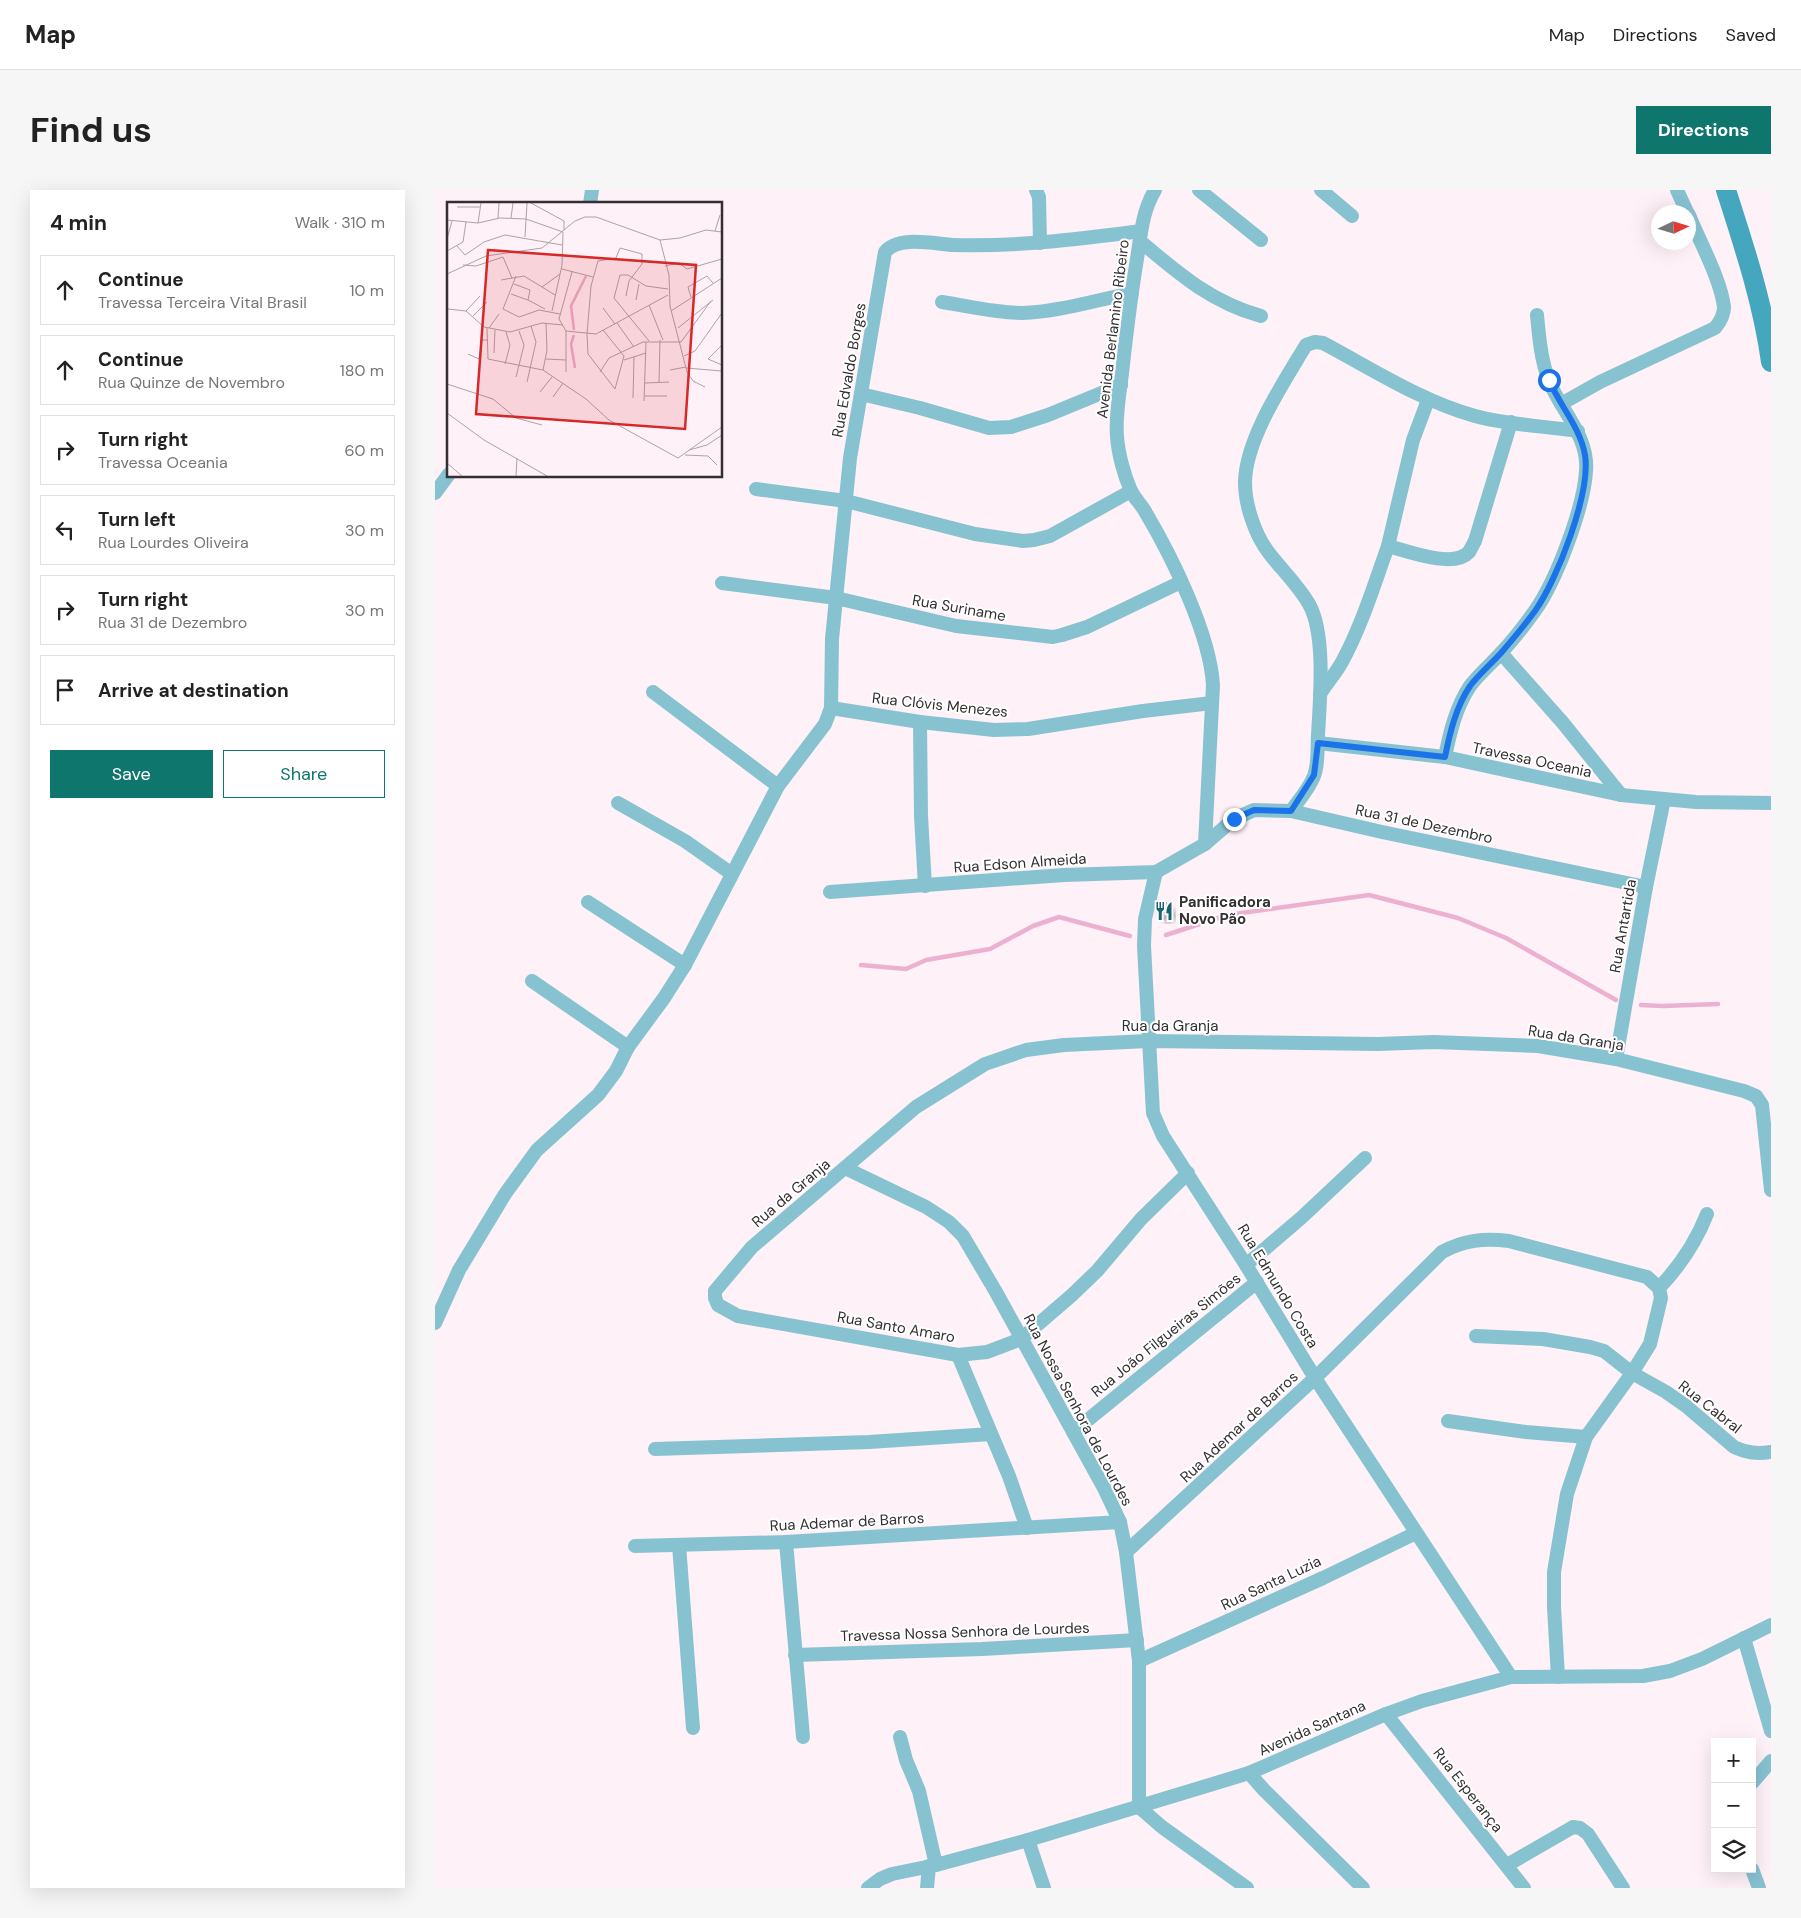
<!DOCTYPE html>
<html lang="en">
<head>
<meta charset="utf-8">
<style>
  body { margin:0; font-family:"DM Sans",sans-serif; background:#f6f6f6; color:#222 }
  .controls { position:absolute; right:15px; bottom:15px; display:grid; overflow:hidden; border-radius:0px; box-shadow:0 5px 20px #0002 }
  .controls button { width:45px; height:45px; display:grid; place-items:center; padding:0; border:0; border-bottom:1px solid #e0e0e0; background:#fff; color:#222; font:25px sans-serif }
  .compass { position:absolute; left:1216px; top:15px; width:45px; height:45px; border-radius:50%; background:#fff; box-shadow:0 5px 20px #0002; rotate:86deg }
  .stop { position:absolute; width:15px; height:15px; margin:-11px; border:4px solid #1a73e8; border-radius:50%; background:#fff }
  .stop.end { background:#1a73e8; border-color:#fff; box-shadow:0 1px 5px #0008 }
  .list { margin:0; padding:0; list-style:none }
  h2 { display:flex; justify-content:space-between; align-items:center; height:65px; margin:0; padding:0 20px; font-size:21px }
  h2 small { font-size:16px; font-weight:400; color:#767676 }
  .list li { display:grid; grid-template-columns:32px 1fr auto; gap:15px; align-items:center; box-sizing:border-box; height:70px; margin:0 10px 10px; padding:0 10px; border:1px solid #e0e0e0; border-radius:0px }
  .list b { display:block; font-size:19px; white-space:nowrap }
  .list p { margin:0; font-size:16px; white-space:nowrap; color:#767676 }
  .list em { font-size:16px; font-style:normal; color:#767676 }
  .actions { display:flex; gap:10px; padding:15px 20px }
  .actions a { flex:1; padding:11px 0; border:1px solid #0f766e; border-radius:0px; text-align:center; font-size:18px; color:#0f766e }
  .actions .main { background:#0f766e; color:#fff }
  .icon { flex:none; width:28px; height:28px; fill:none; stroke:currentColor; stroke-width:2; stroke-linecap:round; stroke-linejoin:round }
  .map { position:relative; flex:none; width:1336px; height:1698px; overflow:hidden; border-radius:0px }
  header { display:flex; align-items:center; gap:30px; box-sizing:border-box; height:70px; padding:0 25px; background:#fff; border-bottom:1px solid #e0e0e0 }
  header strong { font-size:24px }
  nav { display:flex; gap:28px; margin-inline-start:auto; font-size:18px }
  .intro { display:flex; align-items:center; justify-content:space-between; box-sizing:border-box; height:120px; padding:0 30px }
  h1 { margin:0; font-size:35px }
  .button { padding:12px 22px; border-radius:0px; background:#0f766e; color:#fff; font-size:18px; font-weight:700 }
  main { display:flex; gap:30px; padding:0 30px }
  aside { flex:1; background:#fff; border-radius:0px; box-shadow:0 5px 20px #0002 }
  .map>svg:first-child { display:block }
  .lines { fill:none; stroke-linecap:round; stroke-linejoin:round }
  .stream { stroke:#ecb0d1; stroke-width:4.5 }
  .building { fill:#beb2b8; filter:url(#shadow) }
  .street { stroke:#87c2d1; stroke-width:14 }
  .secondary { stroke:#45a7be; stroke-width:20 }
  .route { stroke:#1a73e8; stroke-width:6 }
  .labels { text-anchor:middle; stroke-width:4; stroke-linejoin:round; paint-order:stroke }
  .street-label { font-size:15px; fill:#342f31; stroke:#fff }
  .poi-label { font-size:15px; font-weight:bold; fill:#342f31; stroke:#fff; text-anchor:start }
  .inset-river { fill:none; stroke:#ecb0d1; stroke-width:2.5 }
  .inset-road { fill:none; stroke:#ada3a8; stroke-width:1 }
  .view { fill:#d62828; fill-opacity:0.15; stroke:#d62828; stroke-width:2.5 }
  .inset-edge { fill:none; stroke:#342f31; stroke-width:2.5 }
</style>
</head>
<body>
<header>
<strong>Map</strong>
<nav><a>Map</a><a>Directions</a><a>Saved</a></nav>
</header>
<div class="intro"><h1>Find us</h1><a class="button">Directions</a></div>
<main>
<aside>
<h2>4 min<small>Walk · 310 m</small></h2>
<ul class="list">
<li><svg class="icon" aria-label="ahead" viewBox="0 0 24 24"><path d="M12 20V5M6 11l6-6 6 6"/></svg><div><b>Continue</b><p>Travessa Terceira Vital Brasil</p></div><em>10 m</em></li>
<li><svg class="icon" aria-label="ahead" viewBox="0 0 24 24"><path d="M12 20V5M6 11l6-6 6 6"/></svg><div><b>Continue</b><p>Rua Quinze de Novembro</p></div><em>180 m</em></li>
<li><svg class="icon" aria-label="right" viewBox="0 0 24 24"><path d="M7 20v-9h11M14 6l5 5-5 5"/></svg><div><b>Turn right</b><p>Travessa Oceania</p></div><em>60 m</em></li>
<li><svg class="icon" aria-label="left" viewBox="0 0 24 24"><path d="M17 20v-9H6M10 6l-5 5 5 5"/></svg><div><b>Turn left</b><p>Rua Lourdes Oliveira</p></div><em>30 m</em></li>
<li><svg class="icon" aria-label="right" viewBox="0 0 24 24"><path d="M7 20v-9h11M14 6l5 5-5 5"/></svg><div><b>Turn right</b><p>Rua 31 de Dezembro</p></div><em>30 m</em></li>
<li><svg class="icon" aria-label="arrive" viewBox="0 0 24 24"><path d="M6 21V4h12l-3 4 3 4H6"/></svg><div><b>Arrive at destination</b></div></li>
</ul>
<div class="actions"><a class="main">Save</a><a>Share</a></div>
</aside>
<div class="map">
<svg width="1336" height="1698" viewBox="0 0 1336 1698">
  <defs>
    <filter id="shadow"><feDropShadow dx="4.5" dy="4.5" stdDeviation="2.5" flood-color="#0004"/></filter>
  </defs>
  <rect width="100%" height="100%" fill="#fef1f8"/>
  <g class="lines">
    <g class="stream">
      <path d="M731,745L792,725L934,705L1023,728L1071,748L1181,810"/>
      <path d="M426,775L471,779L491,770L555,759L598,736L624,727L695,746"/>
      <path d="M1206,815L1228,816L1283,814"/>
    </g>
  </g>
  <path class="building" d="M730,710L739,722L728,731L719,719Z"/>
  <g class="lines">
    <g class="street">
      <path d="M601,0L604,7L605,53"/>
      <path d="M720,0C707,22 706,44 702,69C696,104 692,139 688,174C686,197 680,222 682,246C683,263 689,285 696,301C700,309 707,315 711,323C737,367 775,444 778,495L770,654"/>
      <path d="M764,0L826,50"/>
      <path d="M886,0L917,26"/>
      <path d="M1242,0L1252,22"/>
      <path d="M155,14L157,0"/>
      <path d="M705,51C744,84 776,112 826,126"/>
      <path d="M507,112C533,116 560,123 587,123C622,122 662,110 697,103"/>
      <path d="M426,204L485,218L554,238L576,237L613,225L686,195"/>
      <path d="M993,210L978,250L953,356C972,361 1019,379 1034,362C1036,359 1038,354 1040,351L1076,232"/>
      <path d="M1126,214L1165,192L1280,138C1285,132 1289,125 1289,117C1286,90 1264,50 1254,25"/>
      <path d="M321,299L411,311L540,344L588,351L599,350L615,346L696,301"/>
      <path d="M0,303L14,284"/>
      <path d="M287,393L401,408L521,436L618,447L627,445L652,437L746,392"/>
      <path d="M1066,463L1128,533L1186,605"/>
      <path d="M218,502L343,596"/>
      <path d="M885,504C892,493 901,483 907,472C927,435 939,395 953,356"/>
      <path d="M396,518L485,532L559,540L593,539L708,521L777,513"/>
      <path d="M485,532L486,626L490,696"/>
      <path d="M883,553L1010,567L1186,605L1261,612L1336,613"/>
      <path d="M1010,567C1015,542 1021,517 1035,496C1044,484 1056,474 1066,463C1078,450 1089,436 1099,422C1121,392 1149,317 1151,281C1154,246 1126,221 1114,191C1106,170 1104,147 1102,125"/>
      <path d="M183,613L250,651L297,684"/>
      <path d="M856,621C864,610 874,599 879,586C884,573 882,558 883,545C885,510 891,444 874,414C863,395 847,380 834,363C820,345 810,315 810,292C811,248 849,192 871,155L880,152L888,153C937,179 986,211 1040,226C1073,235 1109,236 1143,241"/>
      <path d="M721,682L710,729L709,756L718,923L728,946L811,1075L880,1188L1076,1487"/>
      <path d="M395,702L629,685L721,682L770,654L799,629L819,620L856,621L947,642L1211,697"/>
      <path d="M153,712L250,775"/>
      <path d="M97,791L193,857"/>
      <path d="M1181,869L1211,697L1229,609"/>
      <path d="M410,978L491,1017L514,1032L528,1046L561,1102L669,1298L685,1332L691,1362L704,1471V1617L727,1637L812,1698"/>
      <path d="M753,983L706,1029L662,1081L637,1105L586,1149L552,1162L523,1165L303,1126L283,1115L280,1108V1101L317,1057L481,917L550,874L591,860L629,855L713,851L943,854L999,852L1103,856L1181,869L1309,901L1321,906L1327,915L1336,1000"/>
      <path d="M811,1075L866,1028L930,968"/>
      <path d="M1224,1098C1245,1076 1261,1052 1272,1024"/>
      <path d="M0,1133L24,1080L70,1004L102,960L163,905L181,881L193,857L229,808L250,775L343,596L390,534L396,518L397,449L415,268L450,62C463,45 500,54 519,55C582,57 644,49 706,41"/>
      <path d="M1041,1146L1108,1149L1155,1157L1169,1161L1197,1183L1231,1202L1251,1216L1299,1257C1312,1263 1322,1264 1336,1262"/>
      <path d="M523,1165L574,1286L592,1338"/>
      <path d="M1013,1231L1091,1242L1151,1247"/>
      <path d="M638,1242L822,1092"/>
      <path d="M220,1259L434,1252L556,1244"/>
      <path d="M351,1352L368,1547"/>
      <path d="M244,1355L258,1538"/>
      <path d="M200,1356L351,1352L685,1332"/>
      <path d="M691,1362L880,1188L1007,1062C1029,1050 1049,1048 1074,1051L1212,1087L1224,1098L1226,1108L1215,1154L1197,1183L1151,1247L1132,1304L1119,1382V1417L1123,1487"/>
      <path d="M1309,1448L1336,1541"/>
      <path d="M360,1465L547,1459L702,1450"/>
      <path d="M704,1471L888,1388L981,1343"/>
      <path d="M951,1524L1089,1698"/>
      <path d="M465,1547L471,1570L484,1601L501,1675"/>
      <path d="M814,1583L829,1600L928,1698"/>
      <path d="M1317,1593L1336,1571"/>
      <path d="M593,1650L609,1698"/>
      <path d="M1072,1675L1138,1637L1145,1638L1153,1644L1188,1698"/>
      <path d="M1317,1679L1324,1698"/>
      <path d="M433,1698L445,1689L457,1684L501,1675L593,1650L814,1583L951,1524L987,1511L1076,1487L1208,1486L1235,1481L1267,1469L1336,1435"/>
      <path d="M492,1698L494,1676"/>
    </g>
    <path class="secondary" d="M1291,0C1309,56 1328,113 1336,172"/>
  </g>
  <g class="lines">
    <path class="route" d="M799,629L819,620L856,621L879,585L883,553L1010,567C1015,542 1021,517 1035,496C1044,484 1056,474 1066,463C1078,449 1089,436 1100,421C1122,390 1156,303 1150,265C1145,237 1125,216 1114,190"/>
  </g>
  <defs>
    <g id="restaurant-bare" transform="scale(1.5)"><path d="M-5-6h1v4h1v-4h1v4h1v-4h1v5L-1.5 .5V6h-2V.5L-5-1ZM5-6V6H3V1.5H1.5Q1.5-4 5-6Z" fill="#1b6272" stroke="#fff" stroke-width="2.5" paint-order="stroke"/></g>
  </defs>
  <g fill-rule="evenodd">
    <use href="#restaurant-bare" x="729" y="721"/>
  </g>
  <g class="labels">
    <g class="street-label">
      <text transform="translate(678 139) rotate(-83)" y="5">Avenida Berlamino Ribeiro</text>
      <text transform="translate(414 180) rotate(-80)" y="5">Rua Edvaldo Borges</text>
      <text transform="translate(524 418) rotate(10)" y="5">Rua Suriname</text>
      <text transform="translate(505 515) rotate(6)" y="5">Rua Clóvis Menezes</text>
      <text transform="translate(1097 570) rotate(12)" y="5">Travessa Oceania</text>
      <text transform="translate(989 634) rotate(12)" y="5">Rua 31 de Dezembro</text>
      <text transform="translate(585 673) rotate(-4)" y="5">Rua Edson Almeida</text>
      <text transform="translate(1188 736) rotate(-80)" y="5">Rua Antartida</text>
      <text x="735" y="841">Rua da Granja</text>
      <text transform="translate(1141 848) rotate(9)" y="5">Rua da Granja</text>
      <text transform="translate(356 1003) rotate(-40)" y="5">Rua da Granja</text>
      <text transform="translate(843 1096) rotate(59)" y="5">Rua Edmundo Costa</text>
      <text transform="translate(461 1137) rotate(10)" y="5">Rua Santo Amaro</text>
      <text transform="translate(731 1145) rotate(-39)" y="5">Rua João Filgueiras Simões</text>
      <text transform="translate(1275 1217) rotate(38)" y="5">Rua Cabral</text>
      <text transform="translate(643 1220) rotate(62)" y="5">Rua Nossa Senhora de Lourdes</text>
      <text transform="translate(804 1237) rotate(-43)" y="5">Rua Ademar de Barros</text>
      <text transform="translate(412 1332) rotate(-3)" y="5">Rua Ademar de Barros</text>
      <text transform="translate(836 1393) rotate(-25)" y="5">Rua Santa Luzia</text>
      <text transform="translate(530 1442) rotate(-2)" y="5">Travessa Nossa Senhora de Lourdes</text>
      <text transform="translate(877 1538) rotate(-24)" y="5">Avenida Santana</text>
      <text transform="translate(1033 1600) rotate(52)" y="5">Rua Esperança</text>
    </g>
    <g class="poi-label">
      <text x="744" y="717">Panificadora<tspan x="744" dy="17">Novo Pão</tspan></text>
    </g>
  </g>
  <g transform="translate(12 12)">
    <rect width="275" height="275" fill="#fef1f8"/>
    <path class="inset-river" d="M127,128L124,104L139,74M127,133L124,142L128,166"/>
    <path class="inset-road" d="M84,1L117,19V28M10,5H33M51,16L52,1M64,16L66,1M0,18L31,21L53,16L79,17L116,30L115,63L105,109M31,21L34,1M268,29L273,13M78,35L80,1M0,37L5,19M213,38L222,73L223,104L240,170L246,179L258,185M10,44L18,53L37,40L58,33L115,43M0,49L16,40L19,20M16,63L29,64L56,55L65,76M218,64L232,61L240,67L275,57M115,67L146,75M0,72L39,54L95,46L128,19L138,15H149L213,38L233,36L259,28L275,30M69,74L56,107L72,115L92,108L113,112M54,78L77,74L108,93M95,85L113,72M64,92L81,98L83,88L67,82M244,95L241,85L260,74L266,81M81,98L98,107M189,98L192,82M202,103L216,138M0,105V158M156,106L168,122M1,107L19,109L37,125L63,130L95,121L116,123M19,109L33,94M224,109L275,76M26,114L40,100M170,121L187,145M40,126L41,157L96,168M42,126L52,112M231,126L266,98M156,128L177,154L168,187L141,152L140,132L144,84L151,59L169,56L173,46L195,52V62L182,79L179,94M119,129L149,132L221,93M202,139L167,96L173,73H181L199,84L221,87M47,151L48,128M21,152L32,157L35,138H41M237,154L248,149L275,111M99,157L119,158M177,158L199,151M58,162L63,143L59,130M275,163L261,157L275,143M239,166L275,169M96,168L139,197L162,218L231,256L275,225M96,168L100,148L99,121M223,168L239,165M119,170V129L112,117L125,70M153,170L162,156L196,140H234L264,99M69,175L77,143L72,129M80,180L89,140L84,124M212,180L213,138M198,181L222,180M0,182L46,197L69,216L95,223M93,190L105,175M198,194H220M106,195L116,181M186,196L187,155M197,199L199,140M0,211L37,238L100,274M242,248L260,243L275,233M238,253L261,254L270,263M0,261L15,274M69,274L70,256"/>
    <path class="view" d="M41,48L249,63L238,227L29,212Z"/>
    <rect width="275" height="275" class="inset-edge"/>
  </g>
</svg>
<div class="controls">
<button>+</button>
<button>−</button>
<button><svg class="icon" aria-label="layers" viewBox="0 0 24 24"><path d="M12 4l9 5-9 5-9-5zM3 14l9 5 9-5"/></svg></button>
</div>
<svg class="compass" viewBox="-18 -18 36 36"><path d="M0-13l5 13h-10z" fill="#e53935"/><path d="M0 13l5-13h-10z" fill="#767676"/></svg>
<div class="stop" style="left:1114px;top:190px"></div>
<div class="stop end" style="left:799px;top:629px"></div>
</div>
</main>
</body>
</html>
